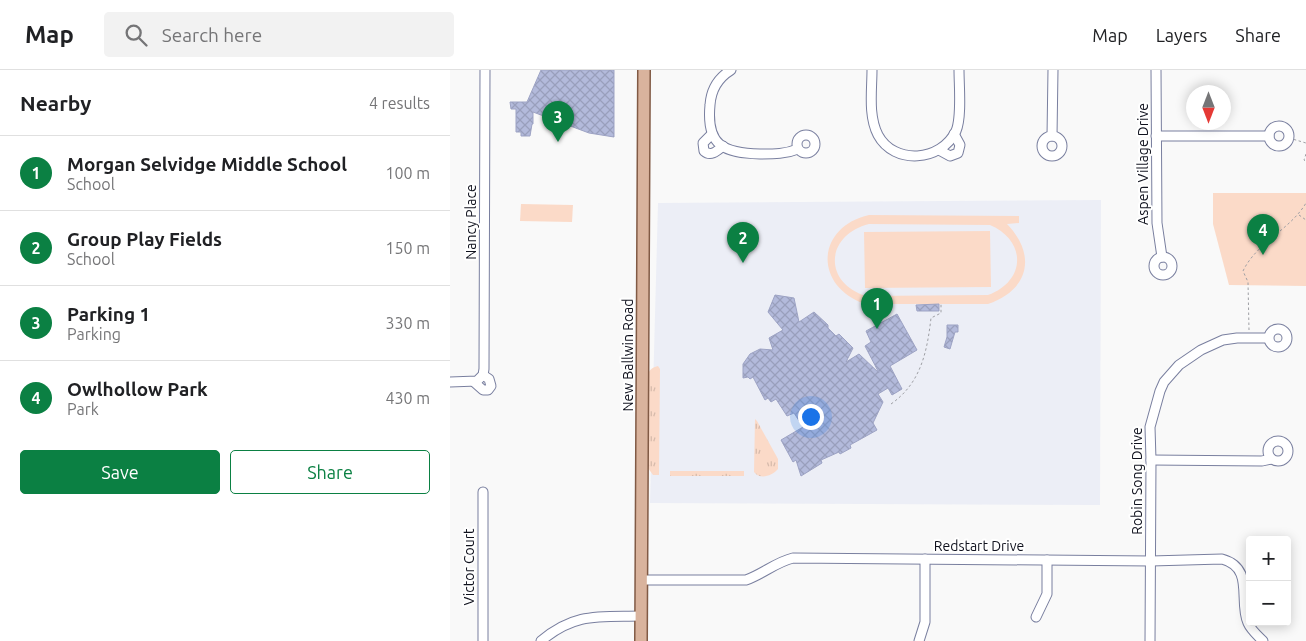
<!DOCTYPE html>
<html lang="en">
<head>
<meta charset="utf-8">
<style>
  body { margin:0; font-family:Ubuntu,sans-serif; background:#f2f2f2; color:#202124 }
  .controls { position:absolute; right:15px; bottom:15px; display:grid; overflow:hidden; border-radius:5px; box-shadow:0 2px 12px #0003 }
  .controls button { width:45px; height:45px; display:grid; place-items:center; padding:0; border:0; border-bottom:1px solid #e0e0e0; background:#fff; color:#202124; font:25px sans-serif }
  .compass { position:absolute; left:736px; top:15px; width:45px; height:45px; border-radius:50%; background:#fff; box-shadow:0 2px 12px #0003; rotate:180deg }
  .you { position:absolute; left:360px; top:346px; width:18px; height:18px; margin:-12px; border:4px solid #fff; border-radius:50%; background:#1a73e8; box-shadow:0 0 0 8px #1a73e833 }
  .badge { display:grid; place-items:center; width:32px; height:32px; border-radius:50%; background:#0b8043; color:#fff; font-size:16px; font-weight:700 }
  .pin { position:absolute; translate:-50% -41px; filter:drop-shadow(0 1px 2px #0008) }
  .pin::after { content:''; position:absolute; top:26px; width:18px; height:15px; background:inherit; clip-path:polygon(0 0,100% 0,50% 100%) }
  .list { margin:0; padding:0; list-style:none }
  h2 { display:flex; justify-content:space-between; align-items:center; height:65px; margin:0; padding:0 20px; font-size:21px }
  h2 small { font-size:16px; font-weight:400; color:#757577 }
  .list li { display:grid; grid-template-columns:32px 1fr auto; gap:15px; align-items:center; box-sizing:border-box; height:75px; padding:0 20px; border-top:1px solid #e0e0e0 }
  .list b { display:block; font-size:19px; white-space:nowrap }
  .list p { margin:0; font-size:16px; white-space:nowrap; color:#757577 }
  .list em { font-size:16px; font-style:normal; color:#757577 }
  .actions { display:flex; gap:10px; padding:15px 20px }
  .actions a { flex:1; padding:11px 0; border:1px solid #0b8043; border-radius:5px; text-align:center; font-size:18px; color:#0b8043 }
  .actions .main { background:#0b8043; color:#fff }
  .icon { flex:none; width:28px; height:28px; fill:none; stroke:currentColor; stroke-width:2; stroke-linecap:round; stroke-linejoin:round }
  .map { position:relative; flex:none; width:856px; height:571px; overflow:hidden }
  header { display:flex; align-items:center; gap:30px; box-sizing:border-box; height:70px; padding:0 25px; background:#fff; border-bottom:1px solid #e0e0e0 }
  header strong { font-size:24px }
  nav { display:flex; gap:28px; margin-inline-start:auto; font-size:18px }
  .search { width:350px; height:45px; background:#f2f2f2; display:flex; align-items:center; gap:12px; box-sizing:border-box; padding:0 18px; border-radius:5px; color:#757577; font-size:19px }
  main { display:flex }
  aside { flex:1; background:#fff }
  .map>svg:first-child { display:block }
  .built { fill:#eceef6 }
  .grass { fill:url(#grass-tufts) }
  .park { fill:#fbdac8; fill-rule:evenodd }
  .building { fill:url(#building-cross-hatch); stroke:#9da3c4 }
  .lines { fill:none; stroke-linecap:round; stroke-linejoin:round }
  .minor-casing { stroke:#797f9f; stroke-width:11 }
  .major-casing { stroke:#815a45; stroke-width:14 }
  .path { stroke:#9e9fa4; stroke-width:1; stroke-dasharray:2.5 2.5; stroke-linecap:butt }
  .minor { stroke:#fff; stroke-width:9 }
  .major { stroke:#d9b39d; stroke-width:11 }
  .labels { text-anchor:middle; stroke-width:4; stroke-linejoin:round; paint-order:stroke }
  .street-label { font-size:14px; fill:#0f111d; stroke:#fff }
</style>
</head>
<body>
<header>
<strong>Map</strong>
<div class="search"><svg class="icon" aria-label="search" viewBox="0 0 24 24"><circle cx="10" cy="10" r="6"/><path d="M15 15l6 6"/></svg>Search here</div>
<nav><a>Map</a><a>Layers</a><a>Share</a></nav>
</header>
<main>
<aside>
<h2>Nearby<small>4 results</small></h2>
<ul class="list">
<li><span class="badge">1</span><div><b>Morgan Selvidge Middle School</b><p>School</p></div><em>100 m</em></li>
<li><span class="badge">2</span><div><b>Group Play Fields</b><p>School</p></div><em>150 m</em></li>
<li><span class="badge">3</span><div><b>Parking 1</b><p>Parking</p></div><em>330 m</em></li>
<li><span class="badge">4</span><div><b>Owlhollow Park</b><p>Park</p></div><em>430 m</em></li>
</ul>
<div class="actions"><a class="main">Save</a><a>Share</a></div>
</aside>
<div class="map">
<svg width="856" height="571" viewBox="0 0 856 571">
  <defs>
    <pattern id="grass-tufts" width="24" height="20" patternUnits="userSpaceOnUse" patternTransform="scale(1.25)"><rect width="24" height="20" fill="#fbdac8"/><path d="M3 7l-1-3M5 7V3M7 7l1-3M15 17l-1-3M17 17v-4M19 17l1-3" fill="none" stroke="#d6baab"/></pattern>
    <pattern id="building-cross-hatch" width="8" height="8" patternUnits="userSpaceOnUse" patternTransform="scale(1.25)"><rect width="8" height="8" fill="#b3badb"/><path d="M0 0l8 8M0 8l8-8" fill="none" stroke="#999fbc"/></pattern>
  </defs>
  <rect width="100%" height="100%" fill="#f9f9f9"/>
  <path class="built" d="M651,130L650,435L200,433L208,133Z"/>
  <g class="grass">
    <path d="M208,296L210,299L209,405H203L198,398L197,307C199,300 201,298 208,296Z"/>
    <path d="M305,349L307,351L328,389V399C322,406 310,410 304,402Z"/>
    <rect x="220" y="401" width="74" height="5"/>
  </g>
  <g class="park">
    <path d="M763,123H856V216L779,215L763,154Z"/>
    <path d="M71,134L123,135L122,152L70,151Z"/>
    <path d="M419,145L569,146V153L557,154C587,185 579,220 538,234H415C363,216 366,157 419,145ZM419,154L540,155C577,171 576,211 538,225L416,226C373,213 375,165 419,154Z"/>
    <path d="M540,161L541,217L415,218L414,162Z"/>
  </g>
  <g class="building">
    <path d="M91,0H164V67L139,63L83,42V54H82L80,66H71V62H66V39H61L60,32H77Z"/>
    <path d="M325,225L344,228L349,252L364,242L378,255V258L386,266L389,264L403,278L396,292L409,284L429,303L415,276L421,272L416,261L447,244L467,280L440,296L452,319L442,325L438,318L428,324L433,332L423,353L427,360L400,375L401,378L390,384L389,382L371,390L372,393L351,406L346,390L343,392L331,370L353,357L344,343L337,346L326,329L321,332L318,328L315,330L303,307L300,309L298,307L293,308V294L300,284L310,279L323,280L319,268L333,260L318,242Z"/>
    <path d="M489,234V241H467L466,235Z"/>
    <path d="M497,255H508V262H505L500,279L494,277L497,267Z"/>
  </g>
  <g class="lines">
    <g class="minor-casing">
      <g id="minor">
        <path d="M281,0C268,8 261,20 260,35C256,76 274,83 310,84C324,84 336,84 348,79"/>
        <path d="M422,0C422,20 418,46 428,65C444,95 491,92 506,61C512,47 509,16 509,0"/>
        <path d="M706,0L707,153L712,187"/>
        <circle cx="829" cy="66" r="10"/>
        <path d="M262,64L253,73L254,81C261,87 267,81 273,76"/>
        <circle cx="356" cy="74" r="9"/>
        <circle cx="602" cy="76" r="10"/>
        <path d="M602,66L603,0"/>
        <path d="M706,66H819"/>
        <path d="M489,80L500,86L508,83L510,75L504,64"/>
        <circle cx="713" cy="196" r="9"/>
        <circle cx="828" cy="268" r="9"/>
        <path d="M0,312L27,311L33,305L34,299L35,0"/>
        <path d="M24,312L33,320H38L41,316L39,309L33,305"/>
        <circle cx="828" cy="381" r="10"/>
        <path d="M701,390L812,391L821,389"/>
        <path d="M33,422V571"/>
        <path d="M192,510H296C313,504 326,492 343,488L701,491L772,489C805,498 788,531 798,553C801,560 808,566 813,571"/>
        <path d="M586,547L597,524V490"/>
        <path d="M91,571C125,542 150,547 191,546"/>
        <path d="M469,571L475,552V489"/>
        <path d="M700,571L701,390L700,357L710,321L714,312L729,295L751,280L773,270L787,268H818"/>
      </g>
    </g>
    <g class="major-casing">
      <path id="major" d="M191,571L194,0"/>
    </g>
    <g class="path">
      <path d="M839,68L856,73"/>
      <path d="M856,84L854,90L856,92"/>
      <path d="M849,145L856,150"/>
      <path d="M799,260L798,212L793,201C807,172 840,160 856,133"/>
      <path d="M441,334C471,313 477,282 481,248L491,243V234"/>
    </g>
    <use href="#minor" class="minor"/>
    <use href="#major" class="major"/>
  </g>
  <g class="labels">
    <g class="street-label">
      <text transform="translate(693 94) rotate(-90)" y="5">Aspen Village Drive</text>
      <text transform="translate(21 152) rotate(-90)" y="5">Nancy Place</text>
      <text transform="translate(178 285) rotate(-90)" y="5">New Ballwin Road</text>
      <text transform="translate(687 411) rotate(-90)" y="5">Robin Song Drive</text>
      <text x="529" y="481">Redstart Drive</text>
      <text transform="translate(19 497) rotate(-90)" y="5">Victor Court</text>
    </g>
  </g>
</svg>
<div class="controls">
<button>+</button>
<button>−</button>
</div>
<svg class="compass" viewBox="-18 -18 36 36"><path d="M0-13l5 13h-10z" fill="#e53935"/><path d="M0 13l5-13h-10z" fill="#757577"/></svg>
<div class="you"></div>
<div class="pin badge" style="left:427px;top:259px">1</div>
<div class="pin badge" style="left:293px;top:193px">2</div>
<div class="pin badge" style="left:108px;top:72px">3</div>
<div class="pin badge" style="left:813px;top:185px">4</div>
</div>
</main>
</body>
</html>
